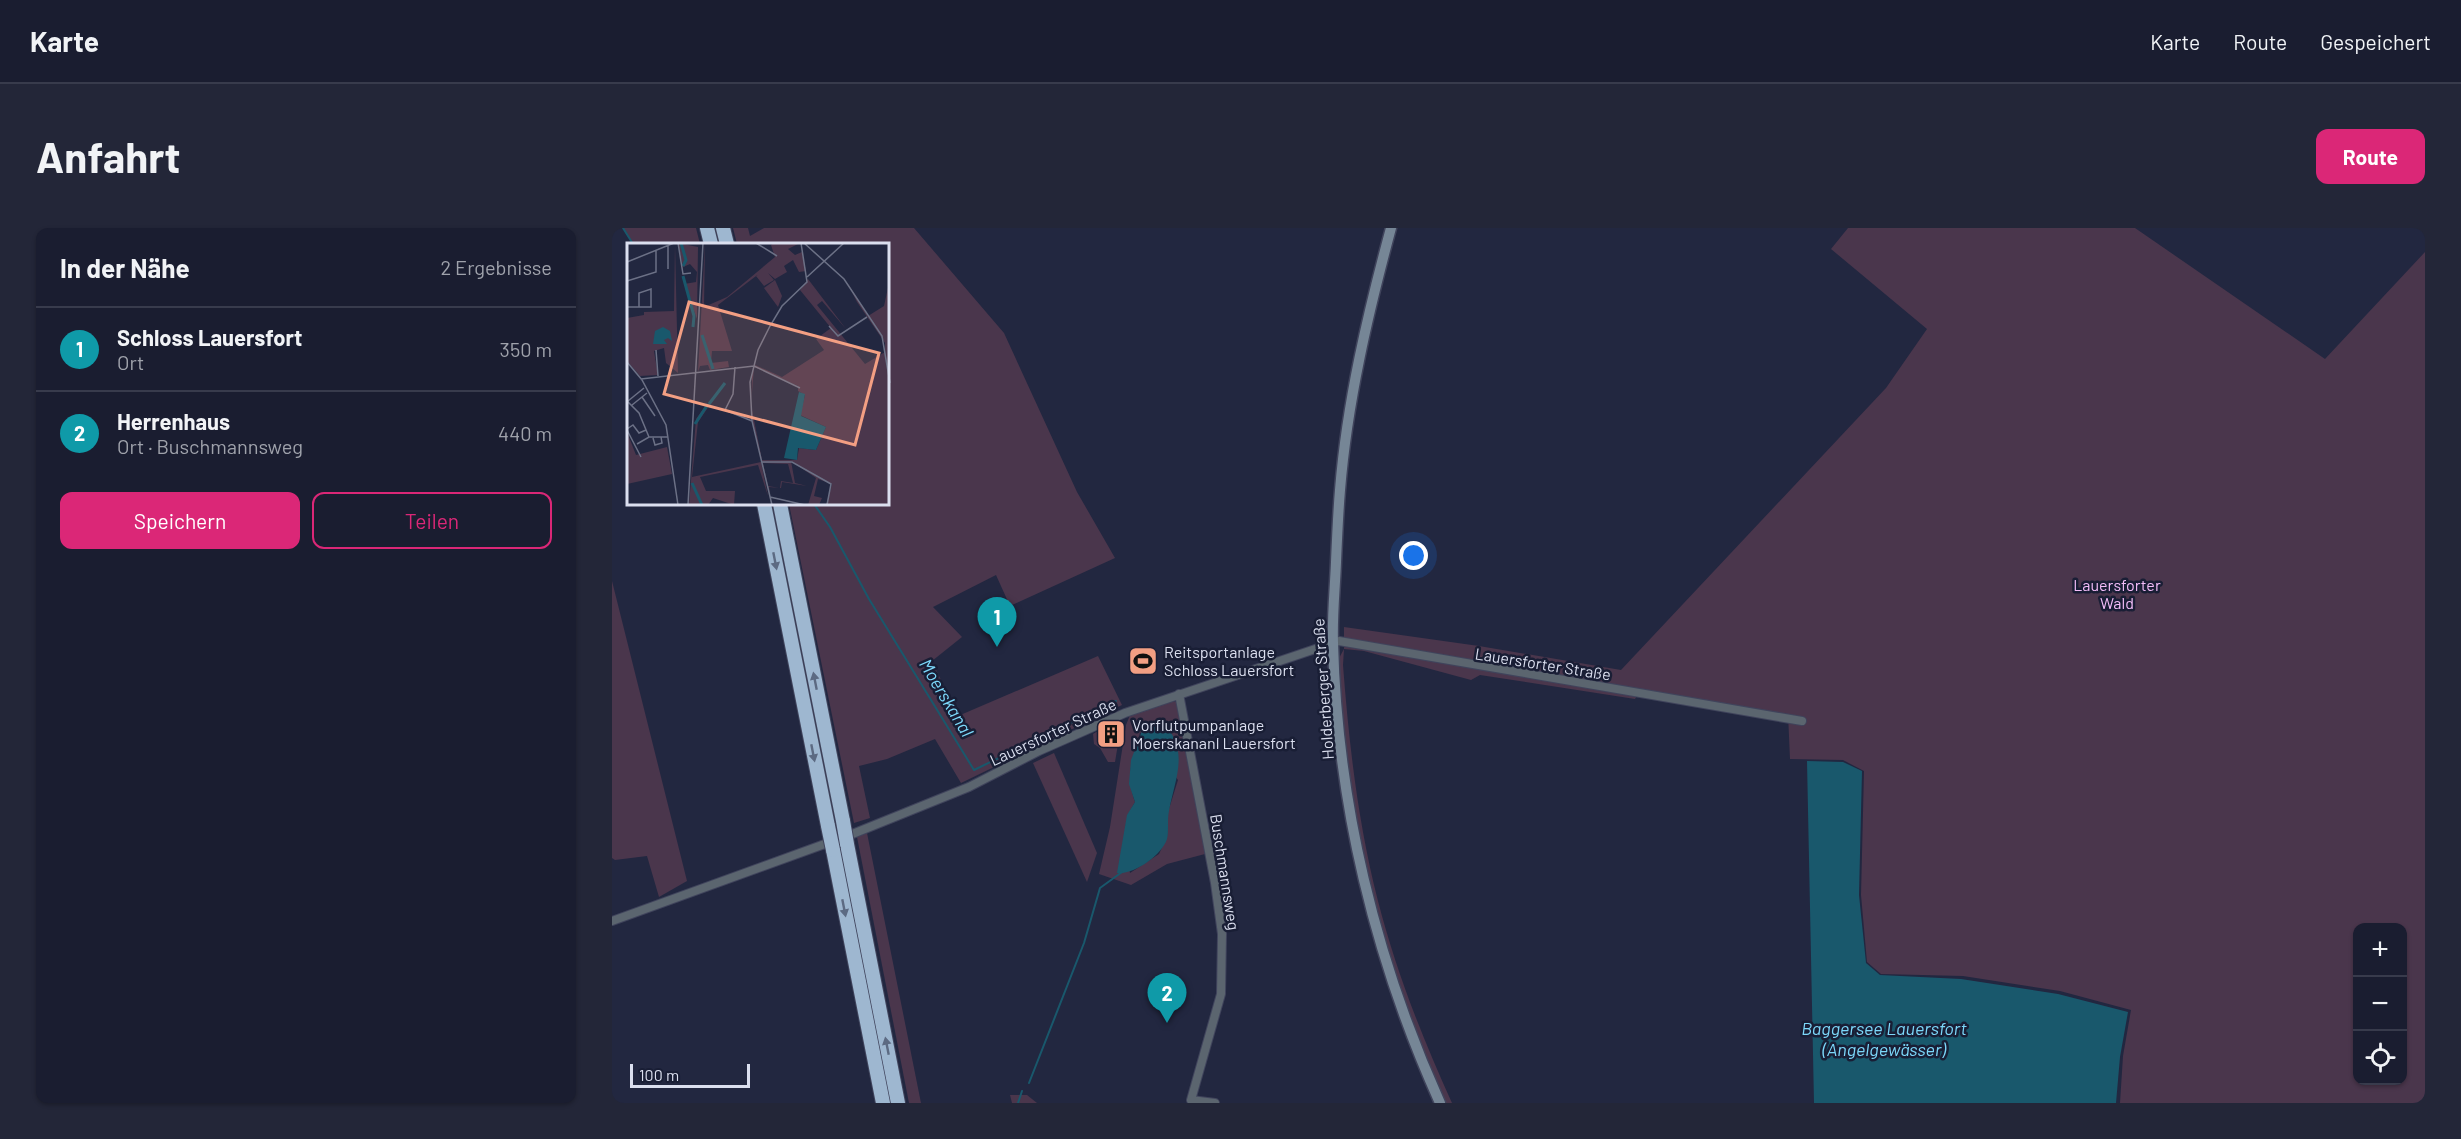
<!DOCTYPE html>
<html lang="de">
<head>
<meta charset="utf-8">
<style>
  body { margin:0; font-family:Barlow,sans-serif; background:#232638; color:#f1f3f6 }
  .controls { position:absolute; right:18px; bottom:18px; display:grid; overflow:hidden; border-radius:12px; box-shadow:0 2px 4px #0004 }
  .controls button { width:54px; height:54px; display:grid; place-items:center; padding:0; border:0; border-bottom:2px solid #383b4c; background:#1a1d30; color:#f1f3f6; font:30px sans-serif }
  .scale { position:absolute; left:18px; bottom:15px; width:120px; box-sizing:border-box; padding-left:6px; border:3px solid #dbdfef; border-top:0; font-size:16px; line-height:21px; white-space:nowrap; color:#dbdfef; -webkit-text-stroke:4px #191e35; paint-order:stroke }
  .you { position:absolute; left:802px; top:328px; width:21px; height:21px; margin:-15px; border:4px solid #fff; border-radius:50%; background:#1a73e8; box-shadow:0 0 0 9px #1a73e833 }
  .badge { display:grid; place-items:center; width:39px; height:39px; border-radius:50%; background:#db2777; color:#fff; font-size:20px; font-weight:700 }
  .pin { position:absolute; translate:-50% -50px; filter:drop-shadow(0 2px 3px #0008) }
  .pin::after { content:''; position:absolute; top:32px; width:21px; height:18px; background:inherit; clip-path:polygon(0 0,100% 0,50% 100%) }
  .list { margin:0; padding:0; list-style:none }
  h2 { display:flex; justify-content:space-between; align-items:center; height:78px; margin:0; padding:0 24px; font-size:26px }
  h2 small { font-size:20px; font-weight:400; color:#9fa2ab }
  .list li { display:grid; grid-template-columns:39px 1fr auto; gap:18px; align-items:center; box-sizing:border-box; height:84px; padding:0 24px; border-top:2px solid #383b4c }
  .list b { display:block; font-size:22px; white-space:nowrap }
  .list p { margin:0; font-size:20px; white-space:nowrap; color:#9fa2ab }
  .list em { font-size:20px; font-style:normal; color:#9fa2ab }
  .actions { display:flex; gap:12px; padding:18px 24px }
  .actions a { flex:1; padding:14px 0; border:2px solid #db2777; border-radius:12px; text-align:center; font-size:21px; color:#db2777 }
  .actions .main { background:#db2777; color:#fff }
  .icon { flex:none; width:33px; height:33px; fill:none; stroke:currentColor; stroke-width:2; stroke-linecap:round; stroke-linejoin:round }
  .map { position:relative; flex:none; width:1813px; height:875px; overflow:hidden; border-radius:12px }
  header { display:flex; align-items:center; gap:36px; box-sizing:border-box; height:84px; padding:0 30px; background:#1a1d30; border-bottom:2px solid #383b4c }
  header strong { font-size:28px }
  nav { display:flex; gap:33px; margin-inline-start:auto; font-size:21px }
  .intro { display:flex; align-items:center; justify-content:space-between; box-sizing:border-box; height:144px; padding:0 36px }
  h1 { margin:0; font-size:42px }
  .button { padding:15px 27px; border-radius:12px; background:#db2777; color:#fff; font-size:21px; font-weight:700 }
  main { display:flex; gap:36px; padding:0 36px }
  aside { flex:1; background:#1a1d30; border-radius:12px; box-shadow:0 2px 4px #0004 }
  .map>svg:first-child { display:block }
  .green { fill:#4a364c; fill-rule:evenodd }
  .water { fill:#19586c }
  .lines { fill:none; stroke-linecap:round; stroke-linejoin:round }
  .stream { stroke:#19586c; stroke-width:2 }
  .minor-casing { stroke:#40445c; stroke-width:10 }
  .secondary-casing { stroke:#40445c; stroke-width:13 }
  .motorway-casing { stroke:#40445c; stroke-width:16 }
  .minor { stroke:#5b656f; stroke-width:8 }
  .secondary { stroke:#768696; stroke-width:10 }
  .motorway { stroke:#9eb7d0; stroke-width:14 }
  .motorway-bridge-casing { stroke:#40445c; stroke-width:16; stroke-linecap:butt }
  .motorway-bridge { stroke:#9eb7d0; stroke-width:14 }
  .oneway { fill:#5c6a82 }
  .labels { text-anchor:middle; stroke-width:5; stroke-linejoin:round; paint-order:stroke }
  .park-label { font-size:16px; fill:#f5befa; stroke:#191e35 }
  .poi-label { font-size:16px; fill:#dbdfef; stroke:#191e35; text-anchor:start }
  .street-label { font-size:16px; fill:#dbdfef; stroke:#191e35 }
  .water-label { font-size:18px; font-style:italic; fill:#7cd8fa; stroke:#191e35 }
  .inset-river { fill:none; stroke:#19586c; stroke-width:3 }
  .inset-road { fill:none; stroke:#6c7186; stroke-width:1.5 }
  .view { fill:#f39f83; fill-opacity:0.15; stroke:#f39f83; stroke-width:3 }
  .inset-edge { fill:none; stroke:#dbdfef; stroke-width:3 }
</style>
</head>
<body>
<header>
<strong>Karte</strong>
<nav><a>Karte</a><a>Route</a><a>Gespeichert</a></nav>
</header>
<div class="intro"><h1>Anfahrt</h1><a class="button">Route</a></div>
<main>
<aside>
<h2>In der Nähe<small>2 Ergebnisse</small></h2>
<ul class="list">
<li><span class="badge" style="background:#0f9aa8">1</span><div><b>Schloss Lauersfort</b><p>Ort</p></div><em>350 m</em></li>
<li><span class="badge" style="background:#0f9aa8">2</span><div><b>Herrenhaus</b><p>Ort · Buschmannsweg</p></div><em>440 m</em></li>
</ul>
<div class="actions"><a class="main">Speichern</a><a>Teilen</a></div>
</aside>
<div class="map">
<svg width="1813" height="875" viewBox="0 0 1813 875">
  <rect width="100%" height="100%" fill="#222740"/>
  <g class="green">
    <path d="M11,0H84L88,16H21Z"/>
    <path d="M121,0H136L138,8L152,0H302L392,105L465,264L503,330L398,378L384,347L321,379L350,409L320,433L346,488L486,428L510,477L349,555L323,511L275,531L247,538L258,590L242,595L177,276H276V16H125Z"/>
    <path d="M1236,0H1523L1713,131L1813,24V875H1508L1511,828L1519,782L1448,763L1351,748L1269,746L1255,734L1249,667L1252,543L1231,532L1178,531L1176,486L1028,462L1023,471L868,447L859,452L752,423L732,421L731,437C737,516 746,595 766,673C784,743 810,809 840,875H833L803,806L771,708L747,611L730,494L726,432L732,421V399L867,418L1009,442L1274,160L1315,101L1219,21ZM1746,700H1790V852H1746Z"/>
    <path d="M0,353L75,653L47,669L35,628L3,632L0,630Z"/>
    <path d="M560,473L565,474L568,484L593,626L555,636L519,657L487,646L498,599L514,497L518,487ZM528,504L566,552L556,584L555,609L547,626L518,645C514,618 507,599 523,574C512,542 522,535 528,504Z"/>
    <path d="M501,494L509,498L503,534H496L488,520L482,516L481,506Z"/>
    <path d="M442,525L485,625L475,654L421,535Z"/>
    <path d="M255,605L309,875H297L245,609Z"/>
    <path d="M398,867H415L425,875H400Z"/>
  </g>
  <g class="water">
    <path d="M549,493C579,521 563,550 557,583C555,592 557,603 555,611C550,627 522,647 505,645L515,587L523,574L517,556L519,532L533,495Z"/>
    <path d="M1195,533L1231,534L1250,543L1247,667L1254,735L1268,747L1349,751L1446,766L1516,784L1508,829L1504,875H1202Z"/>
  </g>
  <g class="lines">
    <g class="stream">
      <path d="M11,0L21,16"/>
      <path d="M202,276L218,299L257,371L362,542L504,473"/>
      <path d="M417,855L472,715L488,660L510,644"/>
      <path d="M406,875L410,863"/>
    </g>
    <g class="minor-casing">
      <g id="minor">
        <path d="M567,466L603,655L610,706L609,766L579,872L603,875"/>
        <path d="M233,609L357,559L427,523L513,485L727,413L1190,493"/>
        <path d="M0,693L221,613"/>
      </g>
    </g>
    <g class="secondary-casing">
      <path id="secondary" d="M779,0C756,85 735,174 728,262C726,286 725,310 724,334C723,361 720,388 721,415C725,574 763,731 828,875"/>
    </g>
    <g class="motorway-casing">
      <g id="motorway">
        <path d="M95,0L99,16"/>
        <path d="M111,0L115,16"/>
        <path d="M152,276L216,598"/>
        <path d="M168,276L231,593"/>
        <path d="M235,616L286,875"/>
        <path d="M221,622L271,875"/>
      </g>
    </g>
    <use href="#minor" class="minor"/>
    <use href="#secondary" class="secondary"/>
    <use href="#motorway" class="motorway"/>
    <g class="motorway-bridge-casing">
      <g id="motorway-bridge">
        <path d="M231,593L235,616"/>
        <path d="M216,598L221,622"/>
      </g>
    </g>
    <use href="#motorway-bridge" class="motorway-bridge"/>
  </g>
  <defs><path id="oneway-solid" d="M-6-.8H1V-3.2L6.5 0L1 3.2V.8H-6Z" transform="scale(1.5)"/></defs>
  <g class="oneway">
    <use href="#oneway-solid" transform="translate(163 333) rotate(79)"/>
    <use href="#oneway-solid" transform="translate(203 453) rotate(-101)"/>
    <use href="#oneway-solid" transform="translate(201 525) rotate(79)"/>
    <use href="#oneway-solid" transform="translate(232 680) rotate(79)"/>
    <use href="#oneway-solid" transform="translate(275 818) rotate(-101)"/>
  </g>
  <defs>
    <g id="stadium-square" transform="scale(1.5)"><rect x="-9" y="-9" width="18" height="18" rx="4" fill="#f39f83" stroke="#191e35"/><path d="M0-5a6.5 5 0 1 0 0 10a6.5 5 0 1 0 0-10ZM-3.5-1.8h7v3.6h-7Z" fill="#111"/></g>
    <g id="building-square" transform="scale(1.5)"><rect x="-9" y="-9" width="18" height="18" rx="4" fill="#f39f83" stroke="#191e35"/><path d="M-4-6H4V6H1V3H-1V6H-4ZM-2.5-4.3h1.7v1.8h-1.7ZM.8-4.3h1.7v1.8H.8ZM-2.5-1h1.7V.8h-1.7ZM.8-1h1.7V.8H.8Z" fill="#111"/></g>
  </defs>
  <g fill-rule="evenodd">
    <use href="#stadium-square" x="531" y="433"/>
    <use href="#building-square" x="499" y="506"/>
  </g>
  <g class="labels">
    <g class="park-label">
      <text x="1505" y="363">Lauersforter<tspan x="1505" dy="18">Wald</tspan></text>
    </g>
    <g class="poi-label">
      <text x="552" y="430">Reitsportanlage<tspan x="552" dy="18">Schloss Lauersfort</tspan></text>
      <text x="520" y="503">Vorflutpumpanlage<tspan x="520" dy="18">Moerskananl Lauersfort</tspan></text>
    </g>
    <g class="street-label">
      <text transform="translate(931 436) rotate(9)" y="6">Lauersforter Straße</text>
      <text transform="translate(711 461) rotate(-94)" y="6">Holderberger Straße</text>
      <text transform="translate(441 504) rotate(-25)" y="6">Lauersforter Straße</text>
      <text transform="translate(613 644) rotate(81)" y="6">Buschmannsweg</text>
    </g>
    <g class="water-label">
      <text transform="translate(334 470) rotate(59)" y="6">Moerskanal</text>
      <text x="1272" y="807">Baggersee Lauersfort<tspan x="1272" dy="21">(Angelgewässer)</tspan></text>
    </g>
  </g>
  <g transform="translate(15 15)">
    <rect width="262" height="262" fill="#222740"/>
    <path d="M51,0L71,4L70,76L57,41L69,39L70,29L63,21L56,24ZM78,0L77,64L100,54L148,14L144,2L147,0H173L161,6L168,12L175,9L179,28L172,29L166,17L157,23L160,29L148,36L141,30L147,37L137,43L129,33L133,30L91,62L105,108H85L84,120L101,118L102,124L83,127L81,122L73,123L71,129ZM48,1L51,130L39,120L37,105L27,108L31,132L13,133L0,118V75L17,72V69L47,68ZM181,36L219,86L195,58L190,62L238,121L258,109V100L230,59L220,39L241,73L257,63L262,40V262H199L205,241L191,236L187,253L195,255L192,262H181L189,235L164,218L168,240L180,243L155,239L154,245L142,244L143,252L124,173L125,132L128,122L155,134L197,107L189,96L204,85L173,47ZM127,124L171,143V148L178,152L173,172L199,184L189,207L172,205L170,217H135L124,162ZM136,220L161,221L166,240L154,238L153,245L141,243ZM148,37L155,53L151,64L137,45ZM79,162L82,163L71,179L65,234L134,219L141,253L131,222L73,234L79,248H108L107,262L86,255L81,262H62L69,176ZM0,189L9,212L40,204L45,231L0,241Z" fill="#4a364c" fill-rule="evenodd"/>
    <path d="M36,84L43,88L45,98L41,95L37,97L40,101H26L28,88ZM172,149L178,151L174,173L199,184L189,207L171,205L170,217L157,215Z" fill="#19586c"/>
    <path class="inset-river" d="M54,0L59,17L56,23M56,33L67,73L66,84M75,92L86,126M82,161L98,140M68,181L81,161M65,240L75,262"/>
    <path class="inset-road" d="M51,0L56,31L64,30M129,0L150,13M177,0L217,36L255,93L263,140M41,3V26M0,19L47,0M180,34L217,0M0,38L29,29V8M0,64H24V46L12,50V64M202,83L211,93L240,74M29,107L31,133M0,119L15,137L39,182L51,262M108,124L106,151L98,167L125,178M14,136L127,123L173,145M15,154L28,173M0,158L12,170L22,194M1,158L17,145M5,162L20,150M0,186L6,182L12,190L19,187M0,187L14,214M26,195L28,202L35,200L34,194M10,201L22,194H41M135,219H165L204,241L200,262M143,254L178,262M61,262L76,0M145,262L125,178L123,139L131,107L143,83L155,63L180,39L174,0"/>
    <path class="view" d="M62,59L252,110L228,202L37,151Z"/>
    <rect width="262" height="262" class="inset-edge"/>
  </g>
</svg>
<div class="controls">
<button>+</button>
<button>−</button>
<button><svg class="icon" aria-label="locate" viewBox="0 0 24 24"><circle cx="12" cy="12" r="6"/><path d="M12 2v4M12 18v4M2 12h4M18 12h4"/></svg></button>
</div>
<div class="scale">100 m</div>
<div class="you"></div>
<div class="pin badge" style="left:385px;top:419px;background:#0f9aa8">1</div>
<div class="pin badge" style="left:555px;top:795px;background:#0f9aa8">2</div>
</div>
</main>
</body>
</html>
